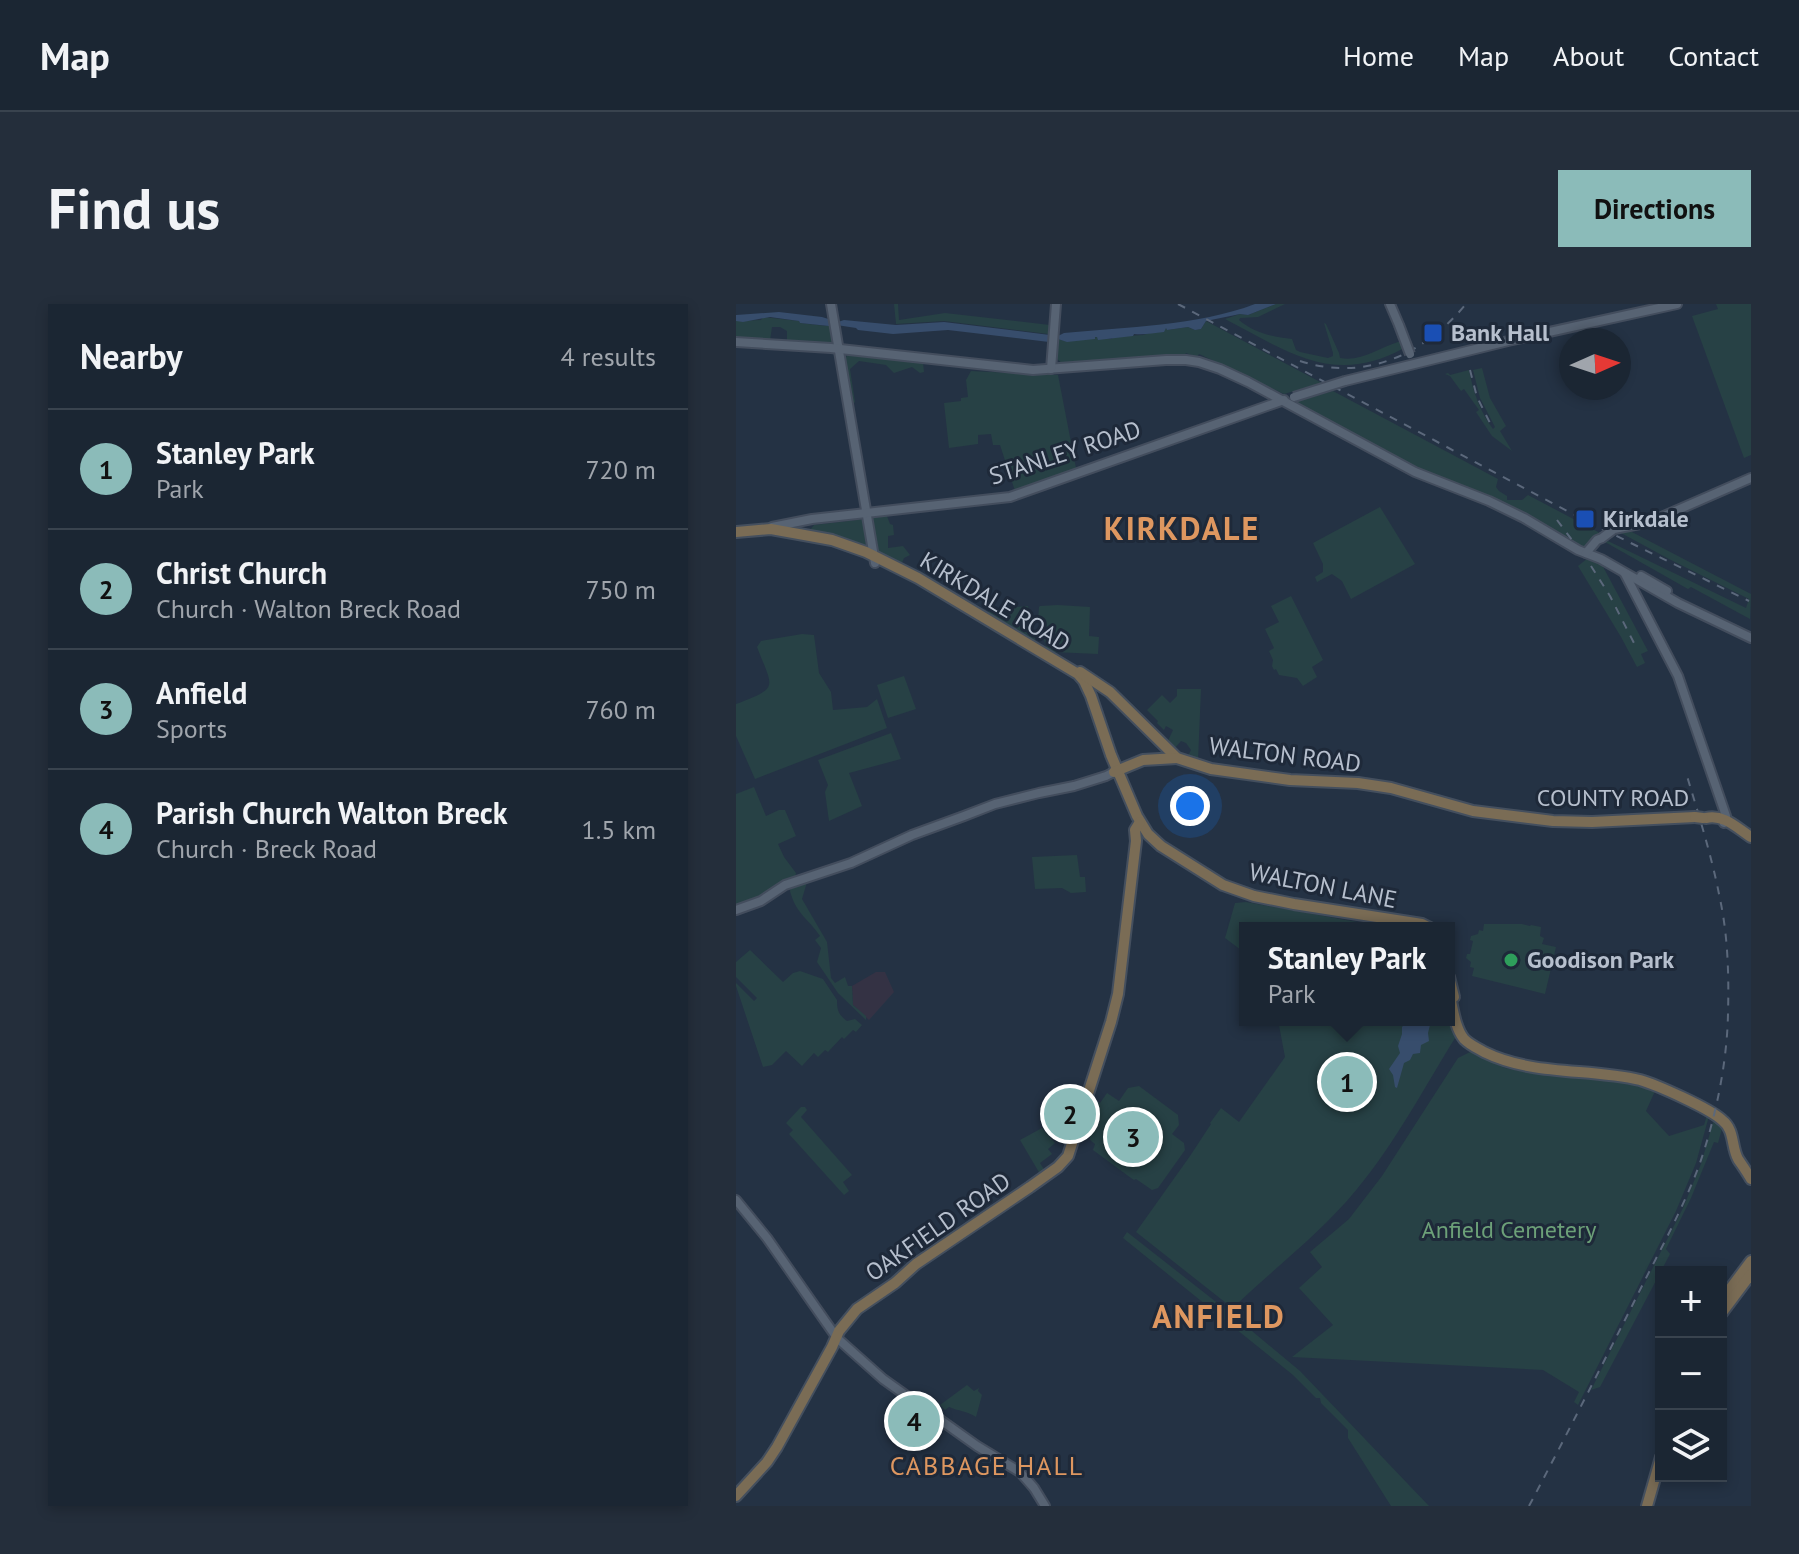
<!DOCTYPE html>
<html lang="en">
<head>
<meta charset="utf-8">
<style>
  body { margin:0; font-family:"PT Sans",sans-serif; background:#242e3b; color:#f1f3f6 }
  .controls { position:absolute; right:24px; bottom:24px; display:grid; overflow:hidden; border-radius:0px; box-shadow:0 4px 12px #0003 }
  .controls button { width:72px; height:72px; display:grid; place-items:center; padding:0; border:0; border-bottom:2px solid #39434e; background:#1b2633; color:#f1f3f6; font:40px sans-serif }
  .compass { position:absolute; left:823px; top:24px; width:72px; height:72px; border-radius:50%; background:#1b2633; box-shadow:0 4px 12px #0003; rotate:87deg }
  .you { position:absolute; left:454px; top:502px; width:28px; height:28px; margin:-20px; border:6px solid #fff; border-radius:50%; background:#1a73e8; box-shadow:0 0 0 12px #1a73e833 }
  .badge { display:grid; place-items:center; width:52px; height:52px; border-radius:50%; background:#8bbbb9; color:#111; font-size:26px; font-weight:700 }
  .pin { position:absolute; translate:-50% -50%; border:4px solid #fff; box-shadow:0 2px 8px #0006 }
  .popup { position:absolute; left:503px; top:618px; width:216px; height:104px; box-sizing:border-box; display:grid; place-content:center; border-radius:0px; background:#1b2633; filter:drop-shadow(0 2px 6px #0005); font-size:26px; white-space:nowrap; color:#a0a5ac }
  .popup b { font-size:30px; color:#f1f3f6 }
  .popup::after { content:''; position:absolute; left:50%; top:100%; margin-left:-16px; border:16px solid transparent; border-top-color:#1b2633 }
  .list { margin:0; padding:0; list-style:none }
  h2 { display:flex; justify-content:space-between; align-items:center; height:104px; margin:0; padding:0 32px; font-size:34px }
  h2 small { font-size:26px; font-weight:400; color:#a0a5ac }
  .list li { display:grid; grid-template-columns:52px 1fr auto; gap:24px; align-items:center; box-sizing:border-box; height:120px; padding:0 32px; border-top:2px solid #39434e }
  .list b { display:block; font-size:30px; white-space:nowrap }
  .list p { margin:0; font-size:26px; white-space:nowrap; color:#a0a5ac }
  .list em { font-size:26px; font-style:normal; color:#a0a5ac }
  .icon { flex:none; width:44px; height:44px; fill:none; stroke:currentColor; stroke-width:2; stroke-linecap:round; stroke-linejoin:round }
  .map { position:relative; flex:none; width:1015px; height:1202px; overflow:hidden; border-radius:0px }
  header { display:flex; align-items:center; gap:48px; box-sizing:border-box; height:112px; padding:0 40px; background:#1b2633; border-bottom:2px solid #39434e }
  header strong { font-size:38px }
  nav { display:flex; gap:44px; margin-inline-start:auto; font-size:28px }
  .intro { display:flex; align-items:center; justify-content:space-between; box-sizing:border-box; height:192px; padding:0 48px }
  h1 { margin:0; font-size:56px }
  .button { padding:20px 36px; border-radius:0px; background:#8bbbb9; color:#111; font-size:28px; font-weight:700 }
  main { display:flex; gap:48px; padding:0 48px }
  aside { flex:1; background:#1b2633; border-radius:0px; box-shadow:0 4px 12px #0003 }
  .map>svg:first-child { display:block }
  .medical { fill:#343244 }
  .green { fill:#274145 }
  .water { fill:#374d6c }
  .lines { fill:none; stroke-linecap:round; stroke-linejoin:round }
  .major-casing { stroke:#434d5d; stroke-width:12 }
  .highway-casing { stroke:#444f5e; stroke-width:14 }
  .major { stroke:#576373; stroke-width:8 }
  .highway { stroke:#7a6c55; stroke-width:10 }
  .rail { stroke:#5b687b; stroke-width:2; stroke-dasharray:8 8; stroke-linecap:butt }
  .major-bridge-casing { stroke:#434d5d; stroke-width:12; stroke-linecap:butt }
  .highway-bridge-casing { stroke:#444f5e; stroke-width:14; stroke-linecap:butt }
  .major-bridge { stroke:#576373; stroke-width:8 }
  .highway-bridge { stroke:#7a6c55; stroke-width:10 }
  .transit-dot { fill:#1a4fb4; stroke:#1e2939; stroke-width:3 }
  .leisure-dot { fill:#2e9e5b; stroke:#1e2939; stroke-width:3 }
  .labels { text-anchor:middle; stroke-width:6; stroke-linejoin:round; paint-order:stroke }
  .poi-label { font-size:24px; font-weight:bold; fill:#b6bfcd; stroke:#1e2939; text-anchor:start }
  .street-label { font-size:24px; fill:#b6bfcd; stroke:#1e2939 }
  .park-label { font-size:24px; fill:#6ca078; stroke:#1e2939 }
  .neighbourhood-label { font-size:26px; letter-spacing:2px; fill:#de9760; stroke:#1e2939 }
  .district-label { font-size:32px; font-weight:bold; letter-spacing:2px; fill:#de9760; stroke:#1e2939 }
</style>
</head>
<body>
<header>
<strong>Map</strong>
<nav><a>Home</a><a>Map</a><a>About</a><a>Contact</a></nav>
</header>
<div class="intro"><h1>Find us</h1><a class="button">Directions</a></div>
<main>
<aside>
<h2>Nearby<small>4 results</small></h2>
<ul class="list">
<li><span class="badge">1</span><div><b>Stanley Park</b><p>Park</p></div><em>720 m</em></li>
<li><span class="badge">2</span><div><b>Christ Church</b><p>Church · Walton Breck Road</p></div><em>750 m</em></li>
<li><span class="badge">3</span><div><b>Anfield</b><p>Sports</p></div><em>760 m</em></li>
<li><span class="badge">4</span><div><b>Parish Church Walton Breck</b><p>Church · Breck Road</p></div><em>1.5 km</em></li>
</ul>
</aside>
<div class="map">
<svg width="1015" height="1202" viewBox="0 0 1015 1202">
  <rect width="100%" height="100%" fill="#243244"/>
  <path class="medical" d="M140,668H149L158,688L133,716L117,701L116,682Z"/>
  <g class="green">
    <path d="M158,0H162L163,16L209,9L314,21L312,30L208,17L160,20Z"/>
    <path d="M540,0H549L522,13L504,14L503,16C518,29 537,33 556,35L560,46L564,48L592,54L597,52V49L588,19L590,20L603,49L604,54C625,58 643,44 662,38H666L668,44C598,83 551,47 489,15L504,10L512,11Z"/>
    <path d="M980,0H1015V151L1008,154L956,12L982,5Z"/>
    <path d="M27,13L63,17L64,19L90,22H92L93,20L97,36L94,40L51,38V27L44,23H36L34,37L30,35L0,34V17L25,16Z"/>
    <path d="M470,17L586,79L548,90L463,50L461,53L450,49L448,52L423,51L327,60L321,55L322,35L329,37L362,33V35H376L377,33L407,31L430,24L431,26L452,23L459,26L465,25Z"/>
    <path d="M112,50L187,58L188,68L184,69L176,63L158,69L150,61L123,57L114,65L119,98L117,100L109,55Z"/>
    <path d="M746,64L754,94L770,122L764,127L776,147L756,132L740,108L743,106L728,85L725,87L714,72L709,70L712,69L714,71L733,66C737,87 744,108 757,125L759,123L744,94L737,66Z"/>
    <path d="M235,67L322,71L340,164L279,187L264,141H257L255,130L242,131V140L213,144L208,99L225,97V94L232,93L230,76Z"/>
    <path d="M597,87L762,175L760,183L763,187L771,192V196H786L792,191L864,229L848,244L756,194L671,160L559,100V98Z"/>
    <path d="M644,203L679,260L615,295L606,277L596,270L581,278L579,273L587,268V260L577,239Z"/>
    <path d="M151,212L154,220L157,221L158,231L152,232V244L167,242L174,251L168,254L165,261L142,248L136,214Z"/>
    <path d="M129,215L133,244L92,230L74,226L78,221Z"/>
    <path d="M894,227L1015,290L1014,315L955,283L952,285L869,238L872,237L1010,304L1013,295L933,255L885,229Z"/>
    <path d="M852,254L864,257L912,347L905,350L909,359L901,363L885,333L842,262Z"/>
    <path d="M555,292L587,356L576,363L581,373L567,382L561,374L543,371L540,365L538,366L536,362L537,356L533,347L538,344L529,325L543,318L535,302Z"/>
    <path d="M322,301L354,303L353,332L363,333L362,350L317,348L311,345L302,317L303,303L304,302Z"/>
    <path d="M292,302L300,340L251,310L254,305Z"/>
    <path d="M66,330L78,331L83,369L95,388L97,406L131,403L141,395L151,424L19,475L0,432V400C44,383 37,385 21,343L25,337Z"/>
    <path d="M168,372L180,405L152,414L141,381Z"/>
    <path d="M441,385H465L462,457L452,452L455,446L450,439L445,437L438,445L431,439L437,426L430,422L428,426L421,419L422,417L411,406L426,391L434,399L441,392Z"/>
    <path d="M155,429L165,455L113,469L126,502L93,517L89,488L92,481L82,456Z"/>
    <path d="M18,483L30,512L43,506H49L60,532L42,540L48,553L60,569L59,574L17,596L0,601V490Z"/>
    <path d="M341,551L344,573H349L350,588L335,589L326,584L299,585L296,553Z"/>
    <path d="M71,578L66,595L91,638L95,674L99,679L109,673L112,682H116L117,701L130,712V716L102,689L81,658L85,644L79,636L84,632C72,614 60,610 54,587L55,584Z"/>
    <path d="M510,598L654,624H509V649L489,634L499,599Z"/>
    <path d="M748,620H786L794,622L795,621L805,623L804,632L808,634L806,640L820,643L809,690L736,672L738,664L734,663L735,658L730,654L731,650H734L737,637L734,636L735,632L742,630L743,626L747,627Z"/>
    <path d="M14,646L47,678L57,669L64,667L87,675L101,696C101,706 102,710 111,717L119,715L126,721L120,728L117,726L108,735L106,733L92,748L89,746L82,753L78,749L66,762L50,747L36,761L27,763L0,682V679L18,697L21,694L0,673V658Z"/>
    <path d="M713,701L721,731C689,782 660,838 621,885C586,928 542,961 502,999H490L400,928L454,852L475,820L474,819L485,804L503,818L549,753L542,716H713Z"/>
    <path d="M734,748L769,764L789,768L896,779L920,785L910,807L933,832L968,821L971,811L973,812L960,859L940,907L842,1101L838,1098L843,1088L807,1066L556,1053L597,1021L563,984L586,963L574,948L613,915L646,872L722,754Z"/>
    <path d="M403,782L442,811L443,821L436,830L448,839L449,846L422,884L416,886L400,875L398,876L395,874L357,846L359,840L354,836V832L344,825L362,798L364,799L371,789L383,797L392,784Z"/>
    <path d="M65,803H69L71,806L65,813L116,871L107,878L113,887L108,891L53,830L57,826L50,819Z"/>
    <path d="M978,815L987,821L982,839L978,838L955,894L930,945L934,950L864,1083L855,1086L947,904L965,860Z"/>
    <path d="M306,824L319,839L312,845L316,850L304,859L309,867L304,870L284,836Z"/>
    <path d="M391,928L498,1012L564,1067L693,1202H655L612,1134V1126L585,1099L584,1094H580L557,1071L387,934Z"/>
    <path d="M231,1081L238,1087L243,1084L242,1087L246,1091L240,1113C231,1107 222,1107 213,1103L209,1106L204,1101Z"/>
  </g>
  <g class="water">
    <path d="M519,0H540L512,11L504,10L470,17L465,25L459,26L452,23L431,26L430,24L428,28C417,29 409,31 398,30L397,32L362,36L361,33H359V35L331,38L322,35H314L313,38L212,26L157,30L122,26L120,24L94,20L93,22L64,19L63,17L34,13L7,18L0,17V11L43,8L86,13L102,18L108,16L160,21L208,18L322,32L328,29C390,23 461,22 519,0Z"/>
    <path d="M668,716H701L703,720L700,722L694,721L692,729L693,737L685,741L684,749L677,750L674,756L668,759L661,784L659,783L657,771L653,765L664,749L662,742L666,730V723L669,719Z"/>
  </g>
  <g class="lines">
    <g class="major-casing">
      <g id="major">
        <path d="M95,0L139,259"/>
        <path d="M654,0L663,21"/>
        <path d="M0,38L95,44L297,66L430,56H450L463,58L484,65L512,78L679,168L753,197L788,214L842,246L865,255L942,299L1015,334"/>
        <path d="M315,65L320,0"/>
        <path d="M609,77L772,37L941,0"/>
        <path d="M36,223L76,215L274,193L548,96"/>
        <path d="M883,224L914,218L1015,174"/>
        <path d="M850,249L861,236L866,234"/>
        <path d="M889,270L942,372L990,512L988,519"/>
        <path d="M905,272L931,287"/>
        <path d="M0,606L25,597L49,581L115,559L176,531L228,512L259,500L303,489L338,482L370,472L376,469"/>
        <path d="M0,896L31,934L101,1034L147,1075L241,1142L284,1168L298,1184L309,1202"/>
      </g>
    </g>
    <g class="highway-casing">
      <g id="highway">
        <path d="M0,228L35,225L96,236L130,248L182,274L342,370L348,377L355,392L375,451L401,512L412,530L425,542L487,581L518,592L558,600L686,620L694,624"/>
        <path d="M344,368L374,388L441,454L475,465L554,476L622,479L655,484L737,507L817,517L856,518L959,513"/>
        <path d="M378,468L407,456L441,454"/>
        <path d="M970,514C988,510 1001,524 1015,533"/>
        <path d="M713,673L718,693"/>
        <path d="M713,688C717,703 718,722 728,735C734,741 741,744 748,748C797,772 852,764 904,776C921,781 973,804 986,816C999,826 995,842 1002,855C1006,861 1011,868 1015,875"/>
        <path d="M985,997L1015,957"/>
        <path d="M985,1010L1015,970"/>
        <path d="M0,1192L31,1158L41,1143L96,1043L103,1027L121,1005L159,979L180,960L294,883L322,863L332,852L375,718L382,690L400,537L399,526L404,518"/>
        <path d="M911,1202L925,1153"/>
      </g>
    </g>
    <use href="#major" class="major"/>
    <use href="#highway" class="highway"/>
    <g class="rail">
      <path d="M442,0L850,217L1013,297"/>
      <path d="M564,57C628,78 688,51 730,0"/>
      <path d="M734,66L741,93L757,125"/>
      <path d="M821,216L836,236"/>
      <path d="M855,262L874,292L899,341"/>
      <path d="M793,1202C828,1136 862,1069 896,1002C919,955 946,908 964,859C980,812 991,759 992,710C993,672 992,632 984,595C976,553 963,512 951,472"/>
    </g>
    <g class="major-bridge-casing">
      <g id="major-bridge">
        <path d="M663,21L674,50"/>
        <path d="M558,93L609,77"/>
        <path d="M866,234L878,225L883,224"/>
      </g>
    </g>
    <g class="highway-bridge-casing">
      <path id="highway-bridge" d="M959,513L967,514"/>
    </g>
    <use href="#major-bridge" class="major-bridge"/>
    <use href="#highway-bridge" class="highway-bridge"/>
  </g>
  <g class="transit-dot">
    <rect x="687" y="19" width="20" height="20" rx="4"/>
    <rect x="839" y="205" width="20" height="20" rx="4"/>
  </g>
  <circle class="leisure-dot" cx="775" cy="656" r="8"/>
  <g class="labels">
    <g class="poi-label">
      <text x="715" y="37">Bank Hall</text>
      <text x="867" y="223">Kirkdale</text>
      <text x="791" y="664">Goodison Park</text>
    </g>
    <g class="street-label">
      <text transform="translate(329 149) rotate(-18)" y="8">STANLEY ROAD</text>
      <text transform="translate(259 298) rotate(31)" y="8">KIRKDALE ROAD</text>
      <text transform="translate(549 451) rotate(7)" y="8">WALTON ROAD</text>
      <text x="877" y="502">COUNTY ROAD</text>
      <text transform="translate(587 582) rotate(11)" y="8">WALTON LANE</text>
      <text transform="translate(202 923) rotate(-35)" y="8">OAKFIELD ROAD</text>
    </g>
    <g class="park-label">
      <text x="773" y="934">Anfield Cemetery</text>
    </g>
    <g class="neighbourhood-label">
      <text x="251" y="1171">CABBAGE HALL</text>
    </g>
    <g class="district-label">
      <text x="446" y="236">KIRKDALE</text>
      <text x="483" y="1024">ANFIELD</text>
    </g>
  </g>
</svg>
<div class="controls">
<button>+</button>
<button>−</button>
<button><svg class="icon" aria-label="layers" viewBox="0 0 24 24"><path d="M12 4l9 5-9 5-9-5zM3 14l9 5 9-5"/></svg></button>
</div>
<svg class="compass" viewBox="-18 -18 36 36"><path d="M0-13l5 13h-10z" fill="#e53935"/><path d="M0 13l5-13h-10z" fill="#a0a5ac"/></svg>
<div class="you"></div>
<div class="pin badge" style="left:611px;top:778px">1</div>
<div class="popup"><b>Stanley Park</b>Park</div>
<div class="pin badge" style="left:334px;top:810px">2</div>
<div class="pin badge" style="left:397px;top:833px">3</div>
<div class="pin badge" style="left:178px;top:1117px">4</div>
</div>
</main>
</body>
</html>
